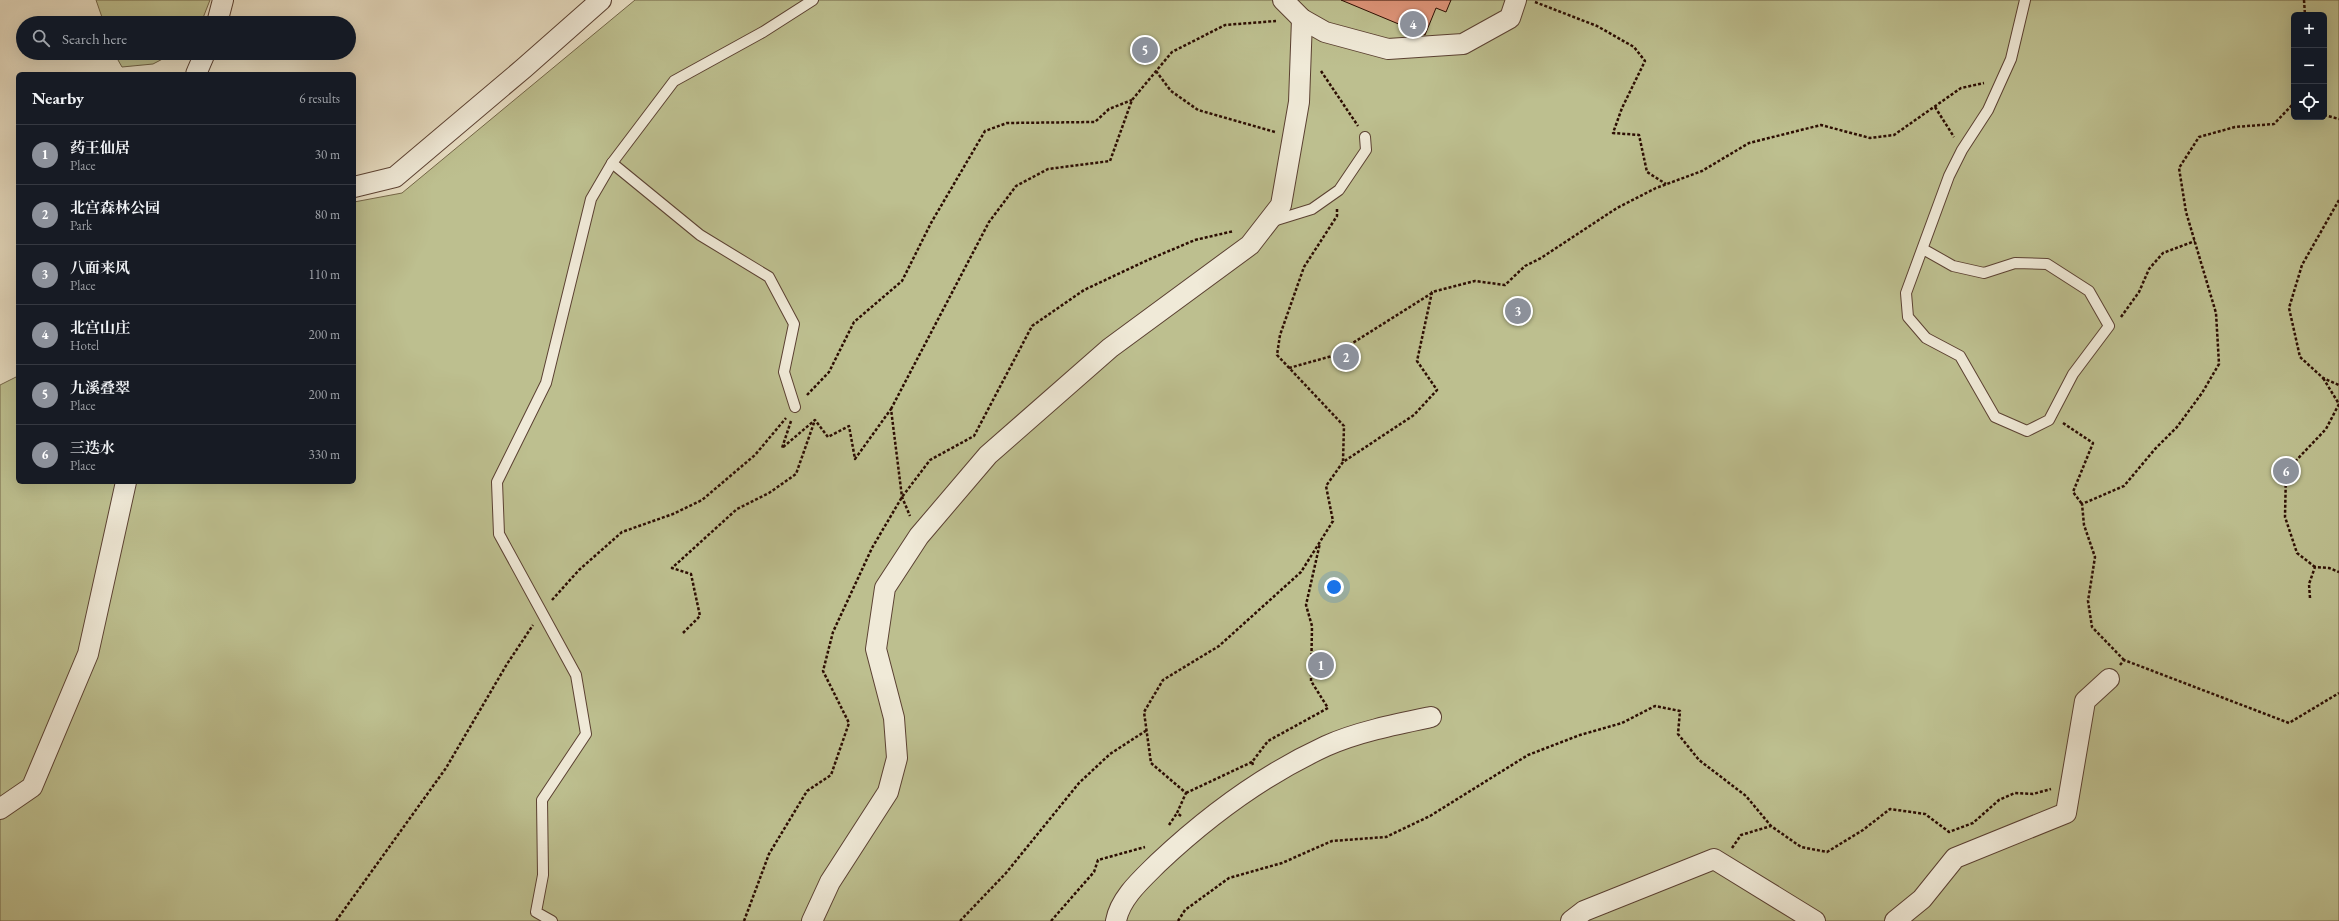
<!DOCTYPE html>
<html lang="en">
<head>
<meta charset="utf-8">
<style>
  body { margin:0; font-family:"EB Garamond","Noto Serif SC",serif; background:#20242c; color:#f1f3f6 }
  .controls { position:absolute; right:12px; top:12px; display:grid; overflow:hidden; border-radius:6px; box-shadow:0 4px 16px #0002 }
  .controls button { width:36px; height:36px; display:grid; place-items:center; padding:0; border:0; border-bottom:1px solid #363941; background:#171b24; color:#f1f3f6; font:20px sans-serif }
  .you { position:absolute; left:1334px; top:587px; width:14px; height:14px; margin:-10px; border:3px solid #fff; border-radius:50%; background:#1a73e8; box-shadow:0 0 0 6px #1a73e833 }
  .badge { display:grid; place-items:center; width:26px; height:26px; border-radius:50%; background:#8c9099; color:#fff; font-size:13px; font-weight:700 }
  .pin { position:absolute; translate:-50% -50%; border:2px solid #fff; box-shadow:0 1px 4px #0006 }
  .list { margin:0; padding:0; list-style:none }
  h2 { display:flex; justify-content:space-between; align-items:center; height:52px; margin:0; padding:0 16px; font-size:17px }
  h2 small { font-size:13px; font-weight:400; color:#9ea1a6 }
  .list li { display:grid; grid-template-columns:26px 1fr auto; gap:12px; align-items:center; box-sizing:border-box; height:60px; padding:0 16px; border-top:1px solid #363941 }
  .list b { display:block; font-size:15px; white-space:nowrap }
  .list p { margin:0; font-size:13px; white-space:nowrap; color:#9ea1a6 }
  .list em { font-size:13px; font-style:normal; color:#9ea1a6 }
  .icon { flex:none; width:22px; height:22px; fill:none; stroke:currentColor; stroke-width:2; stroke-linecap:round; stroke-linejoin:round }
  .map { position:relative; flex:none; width:2339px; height:921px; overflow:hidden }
  .search { position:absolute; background:#171b24; box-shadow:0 4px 16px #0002; left:16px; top:16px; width:340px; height:44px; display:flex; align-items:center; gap:10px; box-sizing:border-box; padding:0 14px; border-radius:22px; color:#9ea1a6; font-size:15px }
  .panel { position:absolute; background:#171b24; box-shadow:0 4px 16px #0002; left:16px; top:72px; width:340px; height:412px; border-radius:6px }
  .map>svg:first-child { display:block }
  .green { fill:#bdbf8f; stroke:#746648; fill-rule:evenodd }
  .building { fill:#df957a; stroke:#2c0d02 }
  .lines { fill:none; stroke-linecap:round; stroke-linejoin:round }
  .lane-casing { stroke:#5b4132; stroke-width:12 }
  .street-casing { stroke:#5b4132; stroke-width:22 }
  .path { stroke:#2c0d02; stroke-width:2.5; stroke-dasharray:3 2; stroke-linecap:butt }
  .lane { stroke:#f0ead8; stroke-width:10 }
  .street { stroke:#f0ead8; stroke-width:20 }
</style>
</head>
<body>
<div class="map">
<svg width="2339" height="921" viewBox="0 0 2339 921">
  <rect width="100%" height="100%" fill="#e8dec3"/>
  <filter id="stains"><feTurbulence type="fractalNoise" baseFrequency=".005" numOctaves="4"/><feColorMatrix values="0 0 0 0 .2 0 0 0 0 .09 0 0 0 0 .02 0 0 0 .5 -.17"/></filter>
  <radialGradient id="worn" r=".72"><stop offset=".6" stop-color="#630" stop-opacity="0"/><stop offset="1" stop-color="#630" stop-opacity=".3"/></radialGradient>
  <g class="green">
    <path d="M96,0H210L201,23H104Z"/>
    <path d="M635,0H2339V921H0V385L18,376V482H354V202L402,193ZM2294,15H2324V117H2294Z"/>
    <path d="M114,53H174L153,64L122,67Z"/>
  </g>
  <path class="building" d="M1341,0H1451L1446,12L1436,8L1425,35Z"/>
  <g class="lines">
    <g class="lane-casing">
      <g id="lane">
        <path d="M612,163L700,235L769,277L794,324L784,372L795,407"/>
        <path d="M1270,222L1312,209L1339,190L1366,150L1365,137"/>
        <path d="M1923,249L1953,266L1984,273L2015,263L2047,264L2089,291L2109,326L2073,374L2049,420L2027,431L1995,417L1960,356L1926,338L1908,317L1906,293L1949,176L1962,150L1988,110L2011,59L2025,0"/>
        <path d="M552,921L536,912L543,875L542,800L586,734L576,675L499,534L497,482L546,383L591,199L612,163L674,81L763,32L813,0"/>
      </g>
    </g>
    <g class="street-casing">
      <g id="street">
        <path d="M1283,0L1302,19L1325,32L1388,49L1463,44L1510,18L1516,0"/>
        <path d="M217,23L223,0"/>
        <path d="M196,74L205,53"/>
        <path d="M354,187L395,177L524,68L601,0"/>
        <path d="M0,809L32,787L88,654L126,482"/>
        <path d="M812,921L830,882L888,792L897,758L894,718L876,649L885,588L919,536L988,455L1110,348L1250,245L1281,205L1299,102L1302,19"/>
        <path d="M1116,921C1120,898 1142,879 1158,863C1208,816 1263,775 1326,746C1357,732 1397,724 1431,717"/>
        <path d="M1571,921L1584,911L1714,859L1815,921"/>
        <path d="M1895,921L1922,899L1955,858L2066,813L2085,701L2109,679"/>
      </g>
    </g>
    <g class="path">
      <path d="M2304,0L2305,15"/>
      <path d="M1535,2L1597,26L1634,47L1645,61L1622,108L1613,133L1639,135L1647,172L1666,184"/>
      <path d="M1156,71L1171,91L1198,110L1275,132"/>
      <path d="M1321,71L1358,126"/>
      <path d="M1935,107L1954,137"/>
      <path d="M2324,115L2339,119"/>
      <path d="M2339,200L2302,265L2289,308L2300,357L2323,378L2339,385"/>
      <path d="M1337,209V216L1304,267L1280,335L1277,355L1344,426L1343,461"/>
      <path d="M2121,317L2139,292L2149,269L2163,253L2195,241"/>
      <path d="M1289,368L1332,356L1432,293"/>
      <path d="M807,395L829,372L854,322L902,281L931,223L985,131L1007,123L1095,122L1109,109L1132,100"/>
      <path d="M891,409L989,222L1016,186L1048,169L1110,161L1132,100L1172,52L1225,25L1276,21"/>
      <path d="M791,421L782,448L815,420L828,437L849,426L855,459L891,409L902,497L910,516"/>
      <path d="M2063,423L2093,443L2073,492L2082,504"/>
      <path d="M2315,567L2297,553L2285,517L2286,471L2326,429L2339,404L2323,378"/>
      <path d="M2310,598L2309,584L2315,567L2329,568L2339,572"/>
      <path d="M552,600L579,570L622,532L673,514L702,500L755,455L786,418"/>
      <path d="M683,633L700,616L691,574L672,568L737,509L769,493L796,474L815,420"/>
      <path d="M2124,660L2092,627L2088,601L2095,557L2084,525L2082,504L2124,486L2155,449L2177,427L2202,393L2219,364L2216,313L2186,212L2179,168L2199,137L2235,127L2274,124L2294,103"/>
      <path d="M2120,665L2124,660L2289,723L2339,693"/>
      <path d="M1253,765L1252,762L1268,741L1328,708L1311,681L1312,626L1306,605L1320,543"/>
      <path d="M1186,793L1252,762"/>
      <path d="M1181,816L1177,813L1186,793L1151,763L1144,712L1163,680L1219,646L1301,572L1333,521L1326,486L1343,462L1414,415L1437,390L1417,361L1432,292L1475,281L1505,285L1525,266L1541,258L1617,208L1656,188L1702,171L1749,143L1821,125L1870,138L1894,135L1961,88L1984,83"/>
      <path d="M1169,825L1177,813"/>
      <path d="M1732,848L1741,835L1771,826L1801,847L1827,852L1863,830L1890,809L1925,814L1949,832L1973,823L1999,800L2015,793L2033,794L2051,789"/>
      <path d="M336,921L446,768L507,664L533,625"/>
      <path d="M744,921L769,854L807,791L831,775L849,723L823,671L833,632L872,548L902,497L930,460L974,436L1032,326L1084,290L1150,259L1195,240L1234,231"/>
      <path d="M960,921L1006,873L1079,783L1110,754L1147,730"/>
      <path d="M1051,921L1094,872L1098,860L1145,847"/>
      <path d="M1178,921L1185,910L1229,878L1282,863L1332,841L1386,837L1430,816L1528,755L1580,735L1622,723L1655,706L1680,711L1678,734L1699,760L1746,796L1771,826"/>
    </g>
    <use href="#lane" class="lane"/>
    <use href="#street" class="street"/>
  </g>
  <rect width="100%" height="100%" filter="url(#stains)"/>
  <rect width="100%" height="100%" fill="url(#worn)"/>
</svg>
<div class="controls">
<button>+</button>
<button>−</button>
<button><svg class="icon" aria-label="locate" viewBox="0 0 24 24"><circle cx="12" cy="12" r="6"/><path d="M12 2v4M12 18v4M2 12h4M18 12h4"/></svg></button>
</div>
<div class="you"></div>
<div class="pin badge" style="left:1321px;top:665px">1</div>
<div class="pin badge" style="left:1346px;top:357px">2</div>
<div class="pin badge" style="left:1518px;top:311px">3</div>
<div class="pin badge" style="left:1413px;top:24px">4</div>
<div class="pin badge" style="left:1145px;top:50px">5</div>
<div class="pin badge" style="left:2286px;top:471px">6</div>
<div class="search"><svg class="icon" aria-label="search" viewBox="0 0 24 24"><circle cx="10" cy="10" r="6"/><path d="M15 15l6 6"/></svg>Search here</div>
<section class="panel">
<h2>Nearby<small>6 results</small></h2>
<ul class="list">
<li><span class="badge">1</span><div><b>药王仙居</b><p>Place</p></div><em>30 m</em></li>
<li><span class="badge">2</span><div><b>北宫森林公园</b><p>Park</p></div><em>80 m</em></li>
<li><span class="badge">3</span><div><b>八面来风</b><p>Place</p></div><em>110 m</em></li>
<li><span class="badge">4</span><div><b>北宫山庄</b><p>Hotel</p></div><em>200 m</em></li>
<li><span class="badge">5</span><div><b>九溪叠翠</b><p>Place</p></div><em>200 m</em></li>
<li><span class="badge">6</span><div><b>三迭水</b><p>Place</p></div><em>330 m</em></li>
</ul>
</section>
</div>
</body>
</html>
